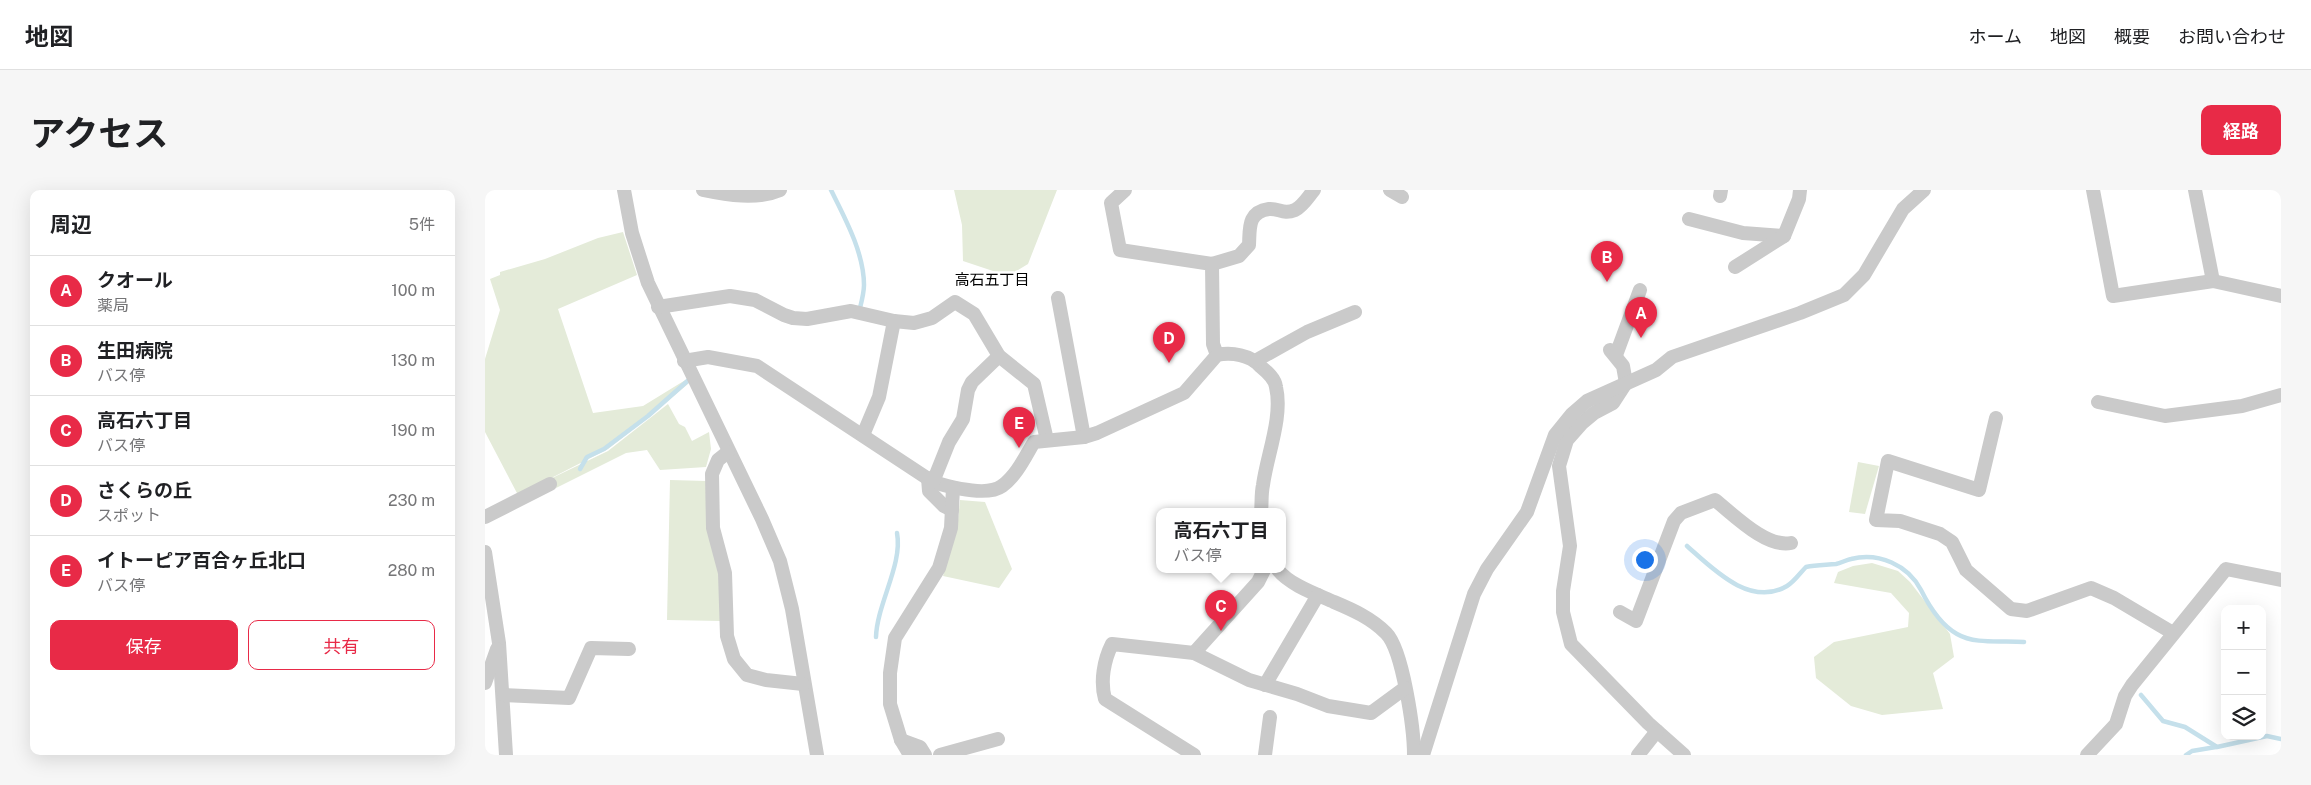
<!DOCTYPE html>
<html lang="ja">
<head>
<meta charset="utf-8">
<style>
  body { margin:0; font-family:"Public Sans","Noto Sans JP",sans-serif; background:#f6f6f6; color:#202124 }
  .controls { position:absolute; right:15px; bottom:15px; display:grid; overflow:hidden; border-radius:10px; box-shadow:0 5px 20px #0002 }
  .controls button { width:45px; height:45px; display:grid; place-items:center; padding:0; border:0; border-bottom:1px solid #e0e0e0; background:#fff; color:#202124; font:25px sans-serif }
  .you { position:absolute; left:1159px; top:369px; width:18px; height:18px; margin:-12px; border:4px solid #fff; border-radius:50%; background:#1a73e8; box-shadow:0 0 0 8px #1a73e833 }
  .badge { display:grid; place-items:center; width:32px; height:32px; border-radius:50%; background:#e82a47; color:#fff; font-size:16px; font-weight:700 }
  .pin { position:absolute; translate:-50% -41px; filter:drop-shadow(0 1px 2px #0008) }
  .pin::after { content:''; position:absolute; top:26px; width:18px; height:15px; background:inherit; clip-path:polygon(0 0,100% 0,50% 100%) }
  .popup { position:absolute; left:671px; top:318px; width:130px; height:65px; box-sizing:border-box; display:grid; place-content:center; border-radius:10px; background:#fff; filter:drop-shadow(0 1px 4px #0005); font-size:16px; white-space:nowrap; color:#757577 }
  .popup b { font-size:19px; color:#202124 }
  .popup::after { content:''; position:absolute; left:50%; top:100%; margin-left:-10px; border:10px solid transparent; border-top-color:#fff }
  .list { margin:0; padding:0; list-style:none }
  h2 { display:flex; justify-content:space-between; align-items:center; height:65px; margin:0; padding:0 20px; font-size:21px }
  h2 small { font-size:16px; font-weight:400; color:#757577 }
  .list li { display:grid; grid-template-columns:32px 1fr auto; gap:15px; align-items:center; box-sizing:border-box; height:70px; padding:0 20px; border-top:1px solid #e0e0e0 }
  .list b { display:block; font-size:19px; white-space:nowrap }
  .list p { margin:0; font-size:16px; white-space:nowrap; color:#757577 }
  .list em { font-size:16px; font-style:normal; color:#757577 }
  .actions { display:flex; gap:10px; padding:15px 20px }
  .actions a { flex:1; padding:11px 0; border:1px solid #e82a47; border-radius:10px; text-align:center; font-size:18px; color:#e82a47 }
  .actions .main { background:#e82a47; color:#fff }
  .icon { flex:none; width:28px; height:28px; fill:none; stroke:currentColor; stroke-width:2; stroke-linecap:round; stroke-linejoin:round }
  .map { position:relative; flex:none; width:1796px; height:565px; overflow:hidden; border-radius:10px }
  header { display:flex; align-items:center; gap:30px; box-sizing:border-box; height:70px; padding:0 25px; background:#fff; border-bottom:1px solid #e0e0e0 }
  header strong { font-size:24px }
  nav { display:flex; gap:28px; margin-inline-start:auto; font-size:18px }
  .intro { display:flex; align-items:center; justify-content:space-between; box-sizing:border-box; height:120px; padding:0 30px }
  h1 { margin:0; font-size:35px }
  .button { padding:12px 22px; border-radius:10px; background:#e82a47; color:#fff; font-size:18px; font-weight:700 }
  main { display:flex; gap:30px; padding:0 30px }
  aside { flex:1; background:#fff; border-radius:10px; box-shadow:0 5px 20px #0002 }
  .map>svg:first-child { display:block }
  .green { fill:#e4ebd9 }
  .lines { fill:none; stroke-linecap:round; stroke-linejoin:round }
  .stream { stroke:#c5e0eb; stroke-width:4.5 }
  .street { stroke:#cacaca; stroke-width:14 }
  .labels { text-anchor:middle; stroke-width:5; stroke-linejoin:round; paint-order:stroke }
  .neighbourhood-label { font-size:15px; fill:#000; stroke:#fff }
</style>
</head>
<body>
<header>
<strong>地図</strong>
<nav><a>ホーム</a><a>地図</a><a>概要</a><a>お問い合わせ</a></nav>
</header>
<div class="intro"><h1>アクセス</h1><a class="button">経路</a></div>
<main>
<aside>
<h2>周辺<small>5件</small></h2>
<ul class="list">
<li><span class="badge">A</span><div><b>クオール</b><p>薬局</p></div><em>100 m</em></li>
<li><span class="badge">B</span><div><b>生田病院</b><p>バス停</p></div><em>130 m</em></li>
<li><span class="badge">C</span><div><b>高石六丁目</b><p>バス停</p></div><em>190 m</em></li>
<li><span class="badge">D</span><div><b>さくらの丘</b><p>スポット</p></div><em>230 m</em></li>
<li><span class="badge">E</span><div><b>イトーピア百合ヶ丘北口</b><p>バス停</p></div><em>280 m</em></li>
</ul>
<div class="actions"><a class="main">保存</a><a>共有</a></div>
</aside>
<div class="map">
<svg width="1796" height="565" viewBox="0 0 1796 565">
  <rect width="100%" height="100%" fill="#fff"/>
  <g class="green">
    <path d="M469,0H572L543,74L523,86L478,71L477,35Z"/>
    <path d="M138,42L152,85L73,119L108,223L158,216L202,189L204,193L165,226L123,259L33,305L0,242V169L15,120L5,89L15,85V82L60,69L113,48Z"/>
    <path d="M183,214L194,234L200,237L207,251L224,242L226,259L221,277L175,280L162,260L141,263L71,298L65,289L123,261Z"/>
    <path d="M1373,272L1394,276L1380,324L1364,322Z"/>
    <path d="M185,290L222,291L234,374L236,431L182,430Z"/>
    <path d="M475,310L500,312L527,379L514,398L458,386L472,340Z"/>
    <path d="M1387,373L1413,381L1425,392L1465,444L1469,467L1448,483L1458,519L1397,525L1366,516L1331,488L1329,467L1349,452L1423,437L1424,423L1406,403L1349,393L1353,382L1368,376Z"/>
  </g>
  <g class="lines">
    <g class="stream">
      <path d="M346,0C360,28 379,63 379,95C379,102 377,110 375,118"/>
      <path d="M95,279L102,267L119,259L163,226L207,187"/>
      <path d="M1202,356C1227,378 1265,418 1302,396C1309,392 1315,383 1321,377C1331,375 1341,375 1351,374C1356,373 1361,370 1366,369C1394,362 1423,375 1436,400C1444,416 1456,435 1472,444C1491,455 1517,450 1539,452"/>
      <path d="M391,447C392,414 418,374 412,343"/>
      <path d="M1656,505L1678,531L1700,537L1732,557L1782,546L1796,549"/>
      <path d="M1701,565L1707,561L1731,557"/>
    </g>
    <g class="street">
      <path d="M139,0L147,43L163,93L277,329L295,371L307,419L332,565"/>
      <path d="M218,0C242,5 272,10 295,0"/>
      <path d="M640,0L626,13L635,60L727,74L754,66L764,55C765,39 762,22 784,19C794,18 798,25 810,20C818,16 823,7 829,0"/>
      <path d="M905,0L917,7"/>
      <path d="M1608,0L1628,106L1728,91L1796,106"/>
      <path d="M1710,0L1728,91"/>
      <path d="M1235,6L1236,0"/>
      <path d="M1204,29L1258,43L1299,46"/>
      <path d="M727,74L728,154L732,165"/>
      <path d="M1250,77L1299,46L1314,9L1315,0"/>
      <path d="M573,108L599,247"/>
      <path d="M173,117L245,106L270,110L299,125L308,128L322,129L366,121L409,131L429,133L447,128L470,112L489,124L514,166L549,194L562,250"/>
      <path d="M1125,160L1138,176L1141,193L1128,213L1109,223L1097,233L1082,250L1074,276L1085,356L1078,401V422L1086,454L1163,533L1199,565"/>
      <path d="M1131,165L1155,100"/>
      <path d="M199,171L223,167L272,176L448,292C465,297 502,307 517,296C532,285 540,267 549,252L599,247L612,243L699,203L732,165C747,162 765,165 775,176C781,181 790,188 791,197C798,227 782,265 778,295C776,304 777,313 776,322"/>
      <path d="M770,171L822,142L870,122"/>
      <path d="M1613,212L1680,226L1757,216L1796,205"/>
      <path d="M1511,228L1494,300L1403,271L1391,330L1415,331L1455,344L1467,352L1481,380L1526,419L1542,421L1606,398L1629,408L1688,443"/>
      <path d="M378,245L394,207L409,131"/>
      <path d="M243,262L233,270L227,284L228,338L240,383L242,446L249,469L262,485L281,490L318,494"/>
      <path d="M443,288L444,301L459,316L467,320"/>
      <path d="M448,292L464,252L478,229L483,200L487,192L514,166"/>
      <path d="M0,327L65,294"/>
      <path d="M0,362L14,453L21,565"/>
      <path d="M793,380C805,395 831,404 849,412C868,420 886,428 901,443C918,460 929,540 929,565"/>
      <path d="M1135,422L1151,431L1189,331L1196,323L1230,310C1249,325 1281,358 1306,353"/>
      <path d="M709,463L773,392L779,380"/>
      <path d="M0,493L12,459"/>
      <path d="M780,495L833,405"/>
      <path d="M19,505L84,508L106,458L144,459"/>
      <path d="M416,550L435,557L440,565"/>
      <path d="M425,565L416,550L405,514V483L410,448L454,378L466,338L468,298"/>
      <path d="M455,565L513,549"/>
      <path d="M709,565L620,509C615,491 619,470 627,454L709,463L764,490L812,504L843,516L886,523L920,498"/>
      <path d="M780,565L785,527"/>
      <path d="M938,565L989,404L1002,379L1042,322L1070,245L1087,224L1102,211L1171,180L1187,167L1315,123L1359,105L1379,85L1418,19L1439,0"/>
      <path d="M1153,565L1172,541"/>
      <path d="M1602,565L1631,534L1640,506L1647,495L1741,379L1796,390"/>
    </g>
  </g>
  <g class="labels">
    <g class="neighbourhood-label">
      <text x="507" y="95">高石五丁目</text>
    </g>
  </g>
</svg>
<div class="controls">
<button>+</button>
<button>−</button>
<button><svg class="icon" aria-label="layers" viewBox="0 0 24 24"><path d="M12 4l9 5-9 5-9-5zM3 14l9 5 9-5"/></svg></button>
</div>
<div class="you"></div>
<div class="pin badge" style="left:1156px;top:148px">A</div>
<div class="pin badge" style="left:1122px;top:92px">B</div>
<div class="pin badge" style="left:736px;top:441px">C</div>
<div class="popup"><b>高石六丁目</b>バス停</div>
<div class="pin badge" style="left:684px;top:173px">D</div>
<div class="pin badge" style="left:534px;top:258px">E</div>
</div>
</main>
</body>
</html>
